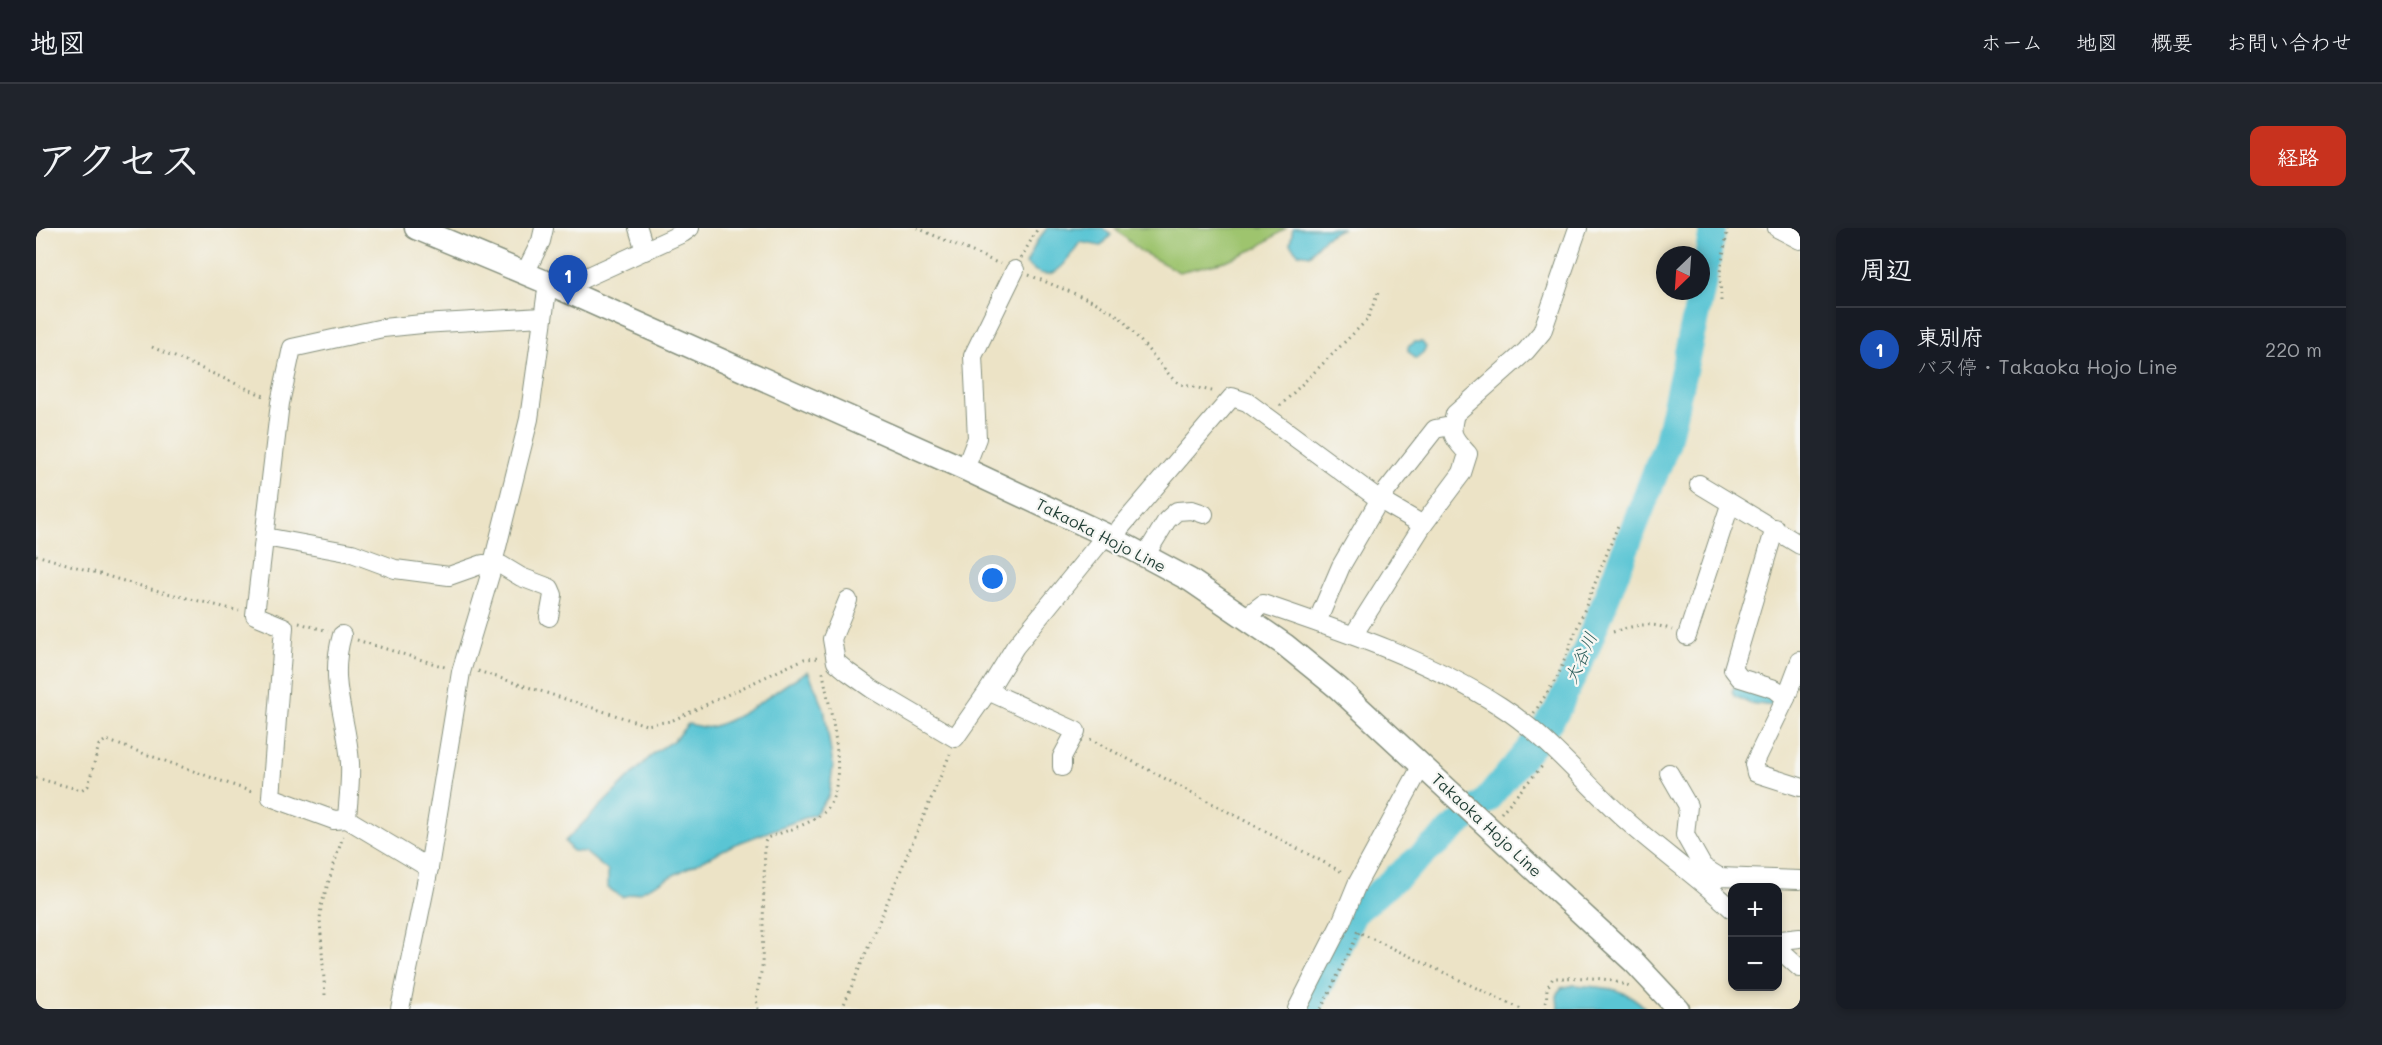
<!DOCTYPE html>
<html lang="ja">
<head>
<meta charset="utf-8">
<style>
  body { margin:0; font-family:Mali,"Klee One",sans-serif; background:#20242c; color:#f1f3f6 }
  .controls { position:absolute; right:18px; bottom:18px; display:grid; overflow:hidden; border-radius:12px; box-shadow:0 3px 9px #0003 }
  .controls button { width:54px; height:54px; display:grid; place-items:center; padding:0; border:0; border-bottom:2px solid #363941; background:#171b24; color:#f1f3f6; font:30px sans-serif }
  .compass { position:absolute; left:1620px; top:18px; width:54px; height:54px; border-radius:50%; background:#171b24; box-shadow:0 3px 9px #0003; rotate:205deg }
  .you { position:absolute; left:957px; top:351px; width:21px; height:21px; margin:-15px; border:4px solid #fff; border-radius:50%; background:#1a73e8; box-shadow:0 0 0 9px #1a73e833 }
  .badge { display:grid; place-items:center; width:39px; height:39px; border-radius:50%; background:#c8321e; color:#fff; font-size:20px; font-weight:700 }
  .pin { position:absolute; translate:-50% -50px; filter:drop-shadow(0 2px 3px #0008) }
  .pin::after { content:''; position:absolute; top:32px; width:21px; height:18px; background:inherit; clip-path:polygon(0 0,100% 0,50% 100%) }
  .list { margin:0; padding:0; list-style:none }
  h2 { display:flex; justify-content:space-between; align-items:center; height:78px; margin:0; padding:0 24px; font-size:26px }
  h2 small { font-size:20px; font-weight:400; color:#9ea1a6 }
  .list li { display:grid; grid-template-columns:39px 1fr auto; gap:18px; align-items:center; box-sizing:border-box; height:84px; padding:0 24px; border-top:2px solid #363941 }
  .list b { display:block; font-size:22px; white-space:nowrap }
  .list p { margin:0; font-size:20px; white-space:nowrap; color:#9ea1a6 }
  .list em { font-size:20px; font-style:normal; color:#9ea1a6 }
  .map { position:relative; flex:none; width:1764px; height:781px; overflow:hidden; border-radius:12px }
  header { display:flex; align-items:center; gap:36px; box-sizing:border-box; height:84px; padding:0 30px; background:#171b24; border-bottom:2px solid #363941 }
  header strong { font-size:28px }
  nav { display:flex; gap:33px; margin-inline-start:auto; font-size:21px }
  .intro { display:flex; align-items:center; justify-content:space-between; box-sizing:border-box; height:144px; padding:0 36px }
  h1 { margin:0; font-size:42px }
  .button { padding:15px 27px; border-radius:12px; background:#c8321e; color:#fff; font-size:21px; font-weight:700 }
  main { display:flex; gap:36px; padding:0 36px }
  aside { flex:1; background:#171b24; border-radius:12px; box-shadow:0 3px 9px #0003 }
  .map>svg:first-child { display:block }
  .green { fill:#9ec46e; stroke:#5e8051; stroke-width:1.5 }
  .water { fill:#5ac5d4; stroke:#3c8184; stroke-width:1.5 }
  .lines { fill:none; stroke-linecap:round; stroke-linejoin:round }
  .river { stroke:#5ac5d4; stroke-width:27 }
  .minor-casing { stroke:#86907d; stroke-width:20 }
  .major-casing { stroke:#86907d; stroke-width:25 }
  .path { stroke:#86907d; stroke-width:3; stroke-dasharray:1.5 4.5; stroke-linecap:butt }
  .minor { stroke:#fff; stroke-width:18 }
  .major { stroke:#fff; stroke-width:22 }
  .labels { text-anchor:middle; stroke-width:4.5; stroke-linejoin:round; paint-order:stroke }
  .street-label { font-size:16px; fill:#1f3d34; stroke:#f6f6f2 }
  .water-label { font-size:18px; font-style:italic; fill:#2e5f5c; stroke:#f6f6f2 }
</style>
</head>
<body>
<header>
<strong>地図</strong>
<nav><a>ホーム</a><a>地図</a><a>概要</a><a>お問い合わせ</a></nav>
</header>
<div class="intro"><h1>アクセス</h1><a class="button">経路</a></div>
<main>
<div class="map">
<svg width="1764" height="781" viewBox="0 0 1764 781">
  <rect width="100%" height="100%" fill="#f6f6f2"/>
  <filter id="ink" filterUnits="userSpaceOnUse"><feTurbulence type="fractalNoise" baseFrequency=".0167" numOctaves="2"/><feDisplacementMap in="SourceGraphic" scale="12" xChannelSelector="R" yChannelSelector="G"/><feConvolveMatrix kernelMatrix="1 2 1 2 8 2 1 2 1" color-interpolation-filters="sRGB"/></filter>
  <filter id="wash" filterUnits="userSpaceOnUse"><feTurbulence type="fractalNoise" baseFrequency=".008" numOctaves="4" result="noise"/><feDisplacementMap in="SourceGraphic" scale="24" xChannelSelector="R" yChannelSelector="G"/><feGaussianBlur stdDeviation="1.35" result="paint"/><feColorMatrix in="noise" values="0 0 0 0 0 0 0 0 0 0 0 0 0 0 0 0 0 1.4 0 .05"/><feComposite in="paint" operator="in"/></filter>
  <g filter="url(#wash)">
    <rect width="100%" height="100%" fill="#ece3c6"/>
    <path class="green" d="M1079,0H1250L1221,20L1189,33L1143,44L1104,23Z"/>
    <g class="water">
      <path d="M1011,0H1067L1075,7L1065,18L1044,14C1030,34 1017,61 990,36L1001,13Z"/>
      <path d="M1257,0H1307C1293,5 1282,14 1274,27L1262,25L1254,16Z"/>
      <path d="M1379,114H1386L1390,119L1386,126L1380,131L1372,123V119Z"/>
      <path d="M772,443L788,480L797,538L793,568L779,586L697,617L604,664L586,669L572,660V643L549,624L536,623L529,613L619,524L638,512L652,496C659,497 669,501 675,499C711,489 739,461 772,443Z"/>
      <path d="M1705,458L1741,469L1738,478L1713,475L1698,468L1696,464L1698,459Z"/>
      <path d="M1538,757C1566,759 1591,759 1610,781H1522L1521,768L1525,760Z"/>
    </g>
    <g class="lines">
      <path class="river" d="M1272,781L1318,685L1450,573L1498,515L1520,484L1549,424L1631,215L1665,65L1677,0"/>
    </g>
  </g>
  <g filter="url(#ink)">
    <g class="lines">
      <g class="minor-casing">
        <g id="minor">
          <path d="M602,0L609,23"/>
          <path d="M1741,0L1764,12"/>
          <path d="M489,45L505,13L508,0"/>
          <path d="M536,66L542,53L647,5L654,0"/>
          <path d="M929,241L941,210L937,128L979,42"/>
          <path d="M1663,256L1764,317"/>
          <path d="M1739,300L1697,441L1704,450L1739,461L1750,470"/>
          <path d="M229,309L316,325L359,341L413,348L447,336L465,337L485,349L514,360L517,367L513,389"/>
          <path d="M1079,312L1084,300L1196,169L1211,174L1344,272L1387,297"/>
          <path d="M1109,328L1131,292L1141,283L1156,282L1168,286"/>
          <path d="M812,372L796,411L800,434L812,444L836,461L919,510L952,463L979,419L1070,307"/>
          <path d="M1210,389L1227,376C1309,404 1391,431 1464,478C1513,509 1549,556 1592,594C1626,624 1663,650 1696,681"/>
          <path d="M1281,394L1305,338L1344,271L1399,201L1415,198"/>
          <path d="M1318,406L1387,297L1426,245L1432,226C1418,210 1413,208 1419,186L1490,123L1506,104L1542,0"/>
          <path d="M306,407C292,456 311,488 314,535C315,553 312,573 311,591"/>
          <path d="M1651,408L1694,277"/>
          <path d="M1764,433L1750,470L1718,536L1720,545L1764,559"/>
          <path d="M952,463L1040,503L1026,529V539"/>
          <path d="M1633,545L1652,578L1649,607L1667,639L1683,649"/>
          <path d="M393,640L311,591L298,592L235,569L248,399L219,387L244,175L256,120L347,100L386,96L506,89"/>
          <path d="M1676,656L1683,649L1764,652"/>
          <path d="M1742,718L1745,712L1764,710"/>
          <path d="M1742,720L1764,740"/>
          <path d="M364,781L393,640L425,444L454,347L493,191L512,55"/>
          <path d="M1261,781L1305,695L1321,656L1386,537"/>
        </g>
      </g>
      <g class="major-casing">
        <path id="major" d="M380,0L512,55L929,241L1070,307L1154,352L1249,417L1302,460L1599,735L1642,781"/>
      </g>
      <g class="path">
        <path d="M881,0L964,36"/>
        <path d="M985,30L1002,0"/>
        <path d="M993,47L1059,74L1084,89L1137,151L1144,156L1180,164"/>
        <path d="M1685,73L1684,44L1692,0"/>
        <path d="M116,119L228,168"/>
        <path d="M1244,178L1331,92L1342,65"/>
        <path d="M0,327L115,361L203,383"/>
        <path d="M263,395L292,403"/>
        <path d="M1577,404C1600,397 1613,393 1636,402"/>
        <path d="M321,412L409,439"/>
        <path d="M442,443L610,497L635,493L768,431L784,430"/>
        <path d="M1498,485L1522,448L1583,295"/>
        <path d="M1054,511L1308,645"/>
        <path d="M0,550L45,562L52,558L63,517L70,512L219,565"/>
        <path d="M1465,585L1508,536"/>
        <path d="M1320,703L1485,781"/>
        <path d="M289,767L284,692L285,678L307,608"/>
        <path d="M722,781L720,771L726,739L729,614L731,610C746,604 779,595 789,583C816,552 792,479 787,444"/>
        <path d="M806,781L914,526"/>
        <path d="M1285,781L1323,704"/>
        <path d="M1510,781L1511,760L1517,750C1544,750 1571,747 1595,760"/>
      </g>
      <use href="#minor" class="minor"/>
      <use href="#major" class="major"/>
    </g>
  </g>
  <g class="labels">
    <g class="street-label">
      <text transform="translate(1065 307) rotate(27)" y="6">Takaoka Hojo Line</text>
      <text transform="translate(1451 597) rotate(43)" y="6">Takaoka Hojo Line</text>
    </g>
    <g class="water-label">
      <text transform="translate(1545 430) rotate(-66)" y="6">大谷川</text>
    </g>
  </g>
</svg>
<div class="controls">
<button>+</button>
<button>−</button>
</div>
<svg class="compass" viewBox="-18 -18 36 36"><path d="M0-13l5 13h-10z" fill="#e53935"/><path d="M0 13l5-13h-10z" fill="#9ea1a6"/></svg>
<div class="you"></div>
<div class="pin badge" style="left:532px;top:77px;background:#1a4fb4">1</div>
</div>
<aside>
<h2>周辺<small></small></h2>
<ul class="list">
<li><span class="badge" style="background:#1a4fb4">1</span><div><b>東別府</b><p>バス停 · Takaoka Hojo Line</p></div><em>220 m</em></li>
</ul>
</aside>
</main>
</body>
</html>
